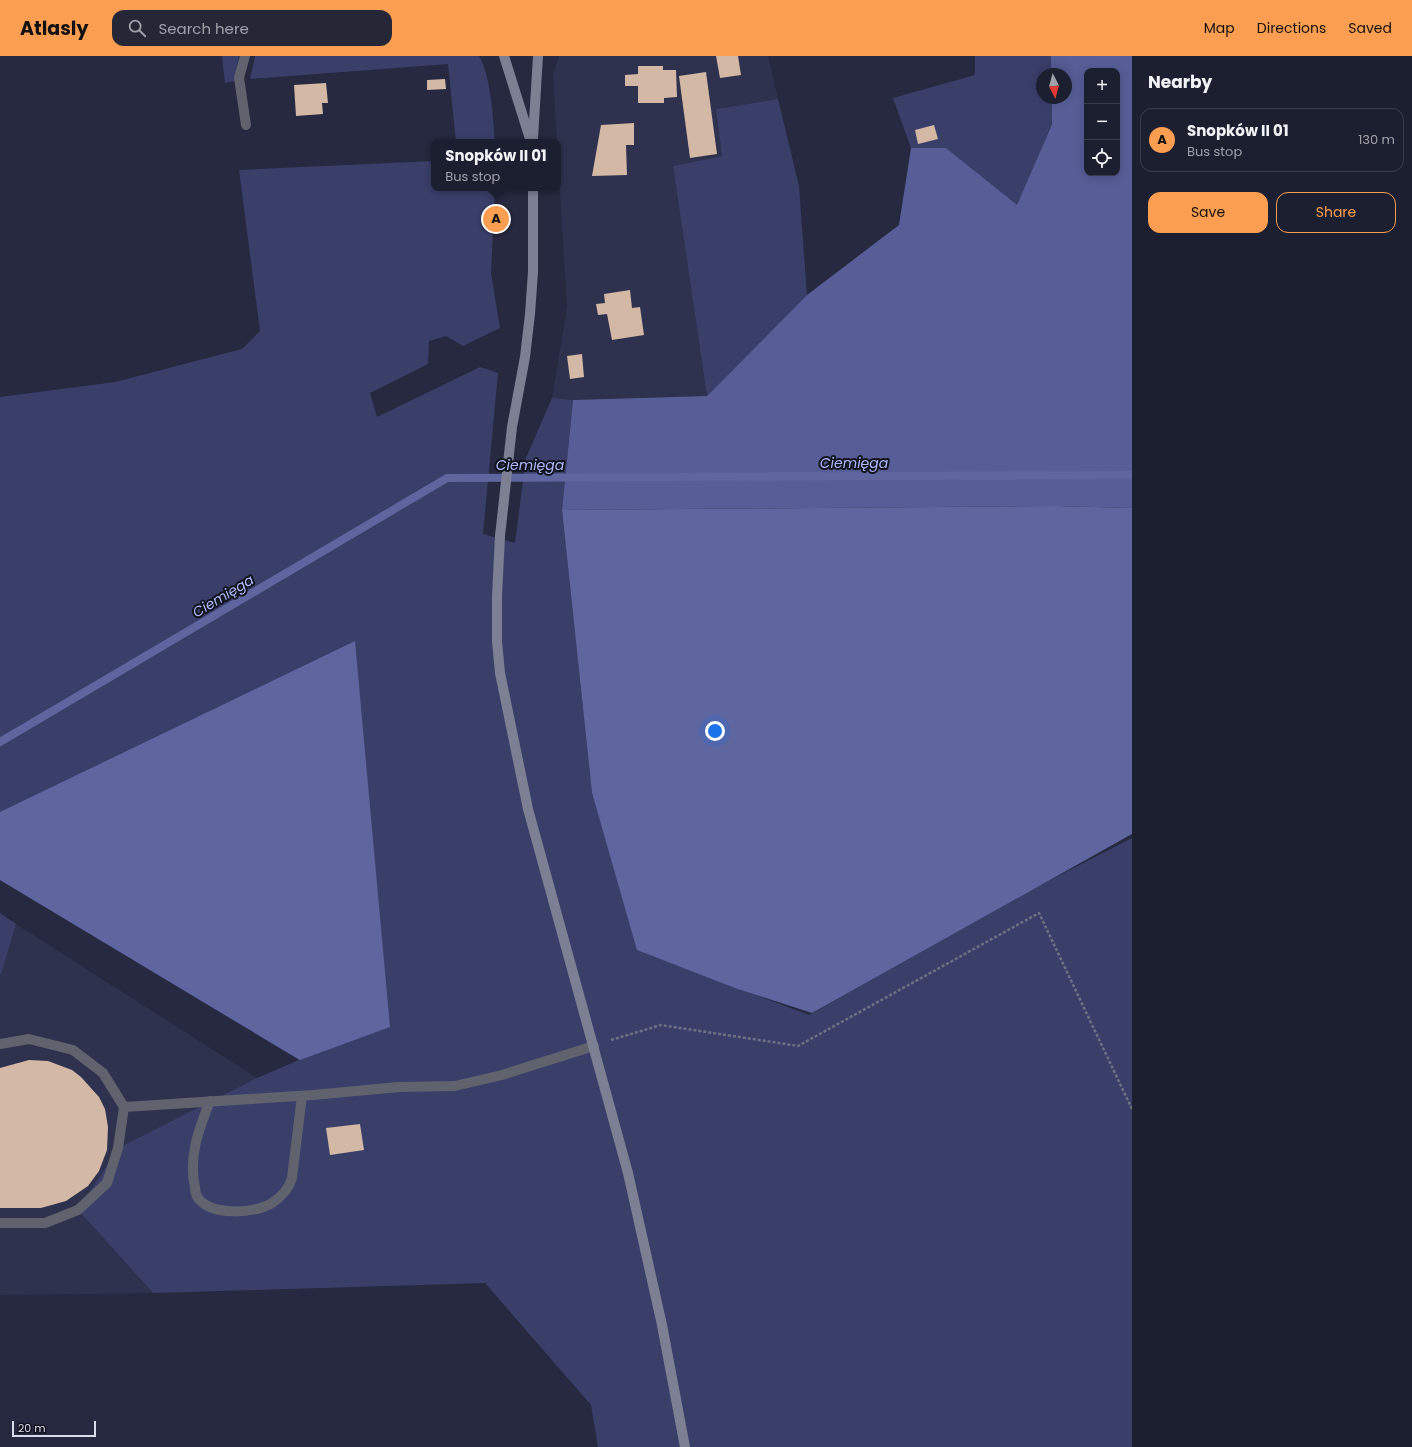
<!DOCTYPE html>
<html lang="en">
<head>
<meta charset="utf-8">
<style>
  body { margin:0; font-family:Poppins,sans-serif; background:#252737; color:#f1f3f6 }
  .controls { position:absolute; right:12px; top:12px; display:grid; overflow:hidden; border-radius:8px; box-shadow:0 2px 10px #0003 }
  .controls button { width:36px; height:36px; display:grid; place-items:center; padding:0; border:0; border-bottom:1px solid #3a3d4b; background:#1c1f2f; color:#f1f3f6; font:20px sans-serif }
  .compass { position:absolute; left:1036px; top:12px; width:36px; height:36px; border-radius:50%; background:#1c1f2f; box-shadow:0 2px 10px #0003; rotate:174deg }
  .scale { position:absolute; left:12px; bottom:10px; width:84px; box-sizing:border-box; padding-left:4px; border:2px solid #d8dbea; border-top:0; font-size:11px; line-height:14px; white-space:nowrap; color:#d8dbea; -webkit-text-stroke:3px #11131d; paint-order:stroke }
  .you { position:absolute; left:715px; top:675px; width:14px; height:14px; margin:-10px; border:3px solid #fff; border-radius:50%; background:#1a73e8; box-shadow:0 0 0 6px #1a73e833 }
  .badge { display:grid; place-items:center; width:26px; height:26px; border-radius:50%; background:#fb9e51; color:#111; font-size:13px; font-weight:700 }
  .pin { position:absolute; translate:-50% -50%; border:2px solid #fff; box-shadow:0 1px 4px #0006 }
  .popup { position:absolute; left:431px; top:83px; width:130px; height:52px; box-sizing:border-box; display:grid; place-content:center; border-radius:8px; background:#1c1f2f; filter:drop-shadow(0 1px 3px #0005); font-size:13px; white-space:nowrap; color:#a0a2aa }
  .popup b { font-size:15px; color:#f1f3f6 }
  .popup::after { content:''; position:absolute; left:50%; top:100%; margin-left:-8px; border:8px solid transparent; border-top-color:#1c1f2f }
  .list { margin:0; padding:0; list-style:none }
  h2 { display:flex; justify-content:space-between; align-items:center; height:52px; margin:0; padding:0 16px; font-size:17px }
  h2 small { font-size:13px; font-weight:400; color:#a0a2aa }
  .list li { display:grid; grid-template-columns:26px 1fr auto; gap:12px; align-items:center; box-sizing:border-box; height:64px; margin:0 8px 8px; padding:0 8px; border:1px solid #3a3d4b; border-radius:12px }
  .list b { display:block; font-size:15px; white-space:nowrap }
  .list p { margin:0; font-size:13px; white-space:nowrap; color:#a0a2aa }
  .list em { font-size:13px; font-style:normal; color:#a0a2aa }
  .actions { display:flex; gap:8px; padding:12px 16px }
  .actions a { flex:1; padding:9px 0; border:1px solid #fb9e51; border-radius:12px; text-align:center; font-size:14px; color:#fb9e51 }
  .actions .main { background:#fb9e51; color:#111 }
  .icon { flex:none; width:22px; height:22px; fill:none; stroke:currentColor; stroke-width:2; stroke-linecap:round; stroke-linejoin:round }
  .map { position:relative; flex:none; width:1132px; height:1391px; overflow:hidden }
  header { display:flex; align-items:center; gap:24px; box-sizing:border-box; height:56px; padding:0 20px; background:#fb9e51; color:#111 }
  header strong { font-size:19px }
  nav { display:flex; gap:22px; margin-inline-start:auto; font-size:14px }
  .search { width:280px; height:36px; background:#252737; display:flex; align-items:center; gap:10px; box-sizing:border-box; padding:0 14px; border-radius:12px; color:#a0a2aa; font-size:15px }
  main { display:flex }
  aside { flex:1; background:#1c1f2f }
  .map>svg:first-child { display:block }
  .built { fill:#2e324e }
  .green { fill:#3a3f6a }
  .forest { fill:#575e97; fill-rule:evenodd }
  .water { fill:#5e659f }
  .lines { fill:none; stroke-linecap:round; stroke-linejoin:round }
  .stream { stroke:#5e659f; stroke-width:8 }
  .building { fill:#d3b8a6 }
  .path { stroke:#6e7184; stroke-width:2.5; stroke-dasharray:3 2; stroke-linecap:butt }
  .service { stroke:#60626d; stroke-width:10 }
  .secondary { stroke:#7d8092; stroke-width:10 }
  .labels { text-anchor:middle; stroke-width:4; stroke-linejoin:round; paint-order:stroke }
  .water-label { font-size:14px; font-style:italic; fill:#afb9fc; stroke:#11131d }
</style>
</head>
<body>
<header>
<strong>Atlasly</strong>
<div class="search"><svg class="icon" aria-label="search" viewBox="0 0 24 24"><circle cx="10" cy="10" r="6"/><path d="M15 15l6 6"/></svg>Search here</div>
<nav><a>Map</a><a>Directions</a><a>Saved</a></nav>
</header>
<main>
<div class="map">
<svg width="1132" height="1391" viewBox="0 0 1132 1391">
  <rect width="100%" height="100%" fill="#26293f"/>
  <g class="built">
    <path d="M559,0H768L778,43L716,53L722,100L673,110L707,340L573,344L552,342L567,251L553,18Z"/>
    <path d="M16,868L257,1022L118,1092L78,1154L153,1237L0,1239V918Z"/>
  </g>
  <g class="green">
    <path d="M222,0H239L234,25L225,27Z"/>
    <path d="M255,0H479C491,20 493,62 495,86H456L448,8L250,23Z"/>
    <path d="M975,0H1051V18H1042V42H1052V67L1017,150L946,92H911L893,42L975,19Z"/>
    <path d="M778,43L799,130L807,239L707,340L673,110L722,100L716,53Z"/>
    <path d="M434,105V132H495L491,217L500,272L463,290L446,280L429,285L428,308L370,337L377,361L480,311L498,317L483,478L515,487L526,402L552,342L573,344L562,454L592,737L638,894L809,959L1023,838L1132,782V1391H598L591,1349L485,1227L153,1237L78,1154L118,1092L257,1022L299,1004L0,824V341L115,326L242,293L260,275L239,114Z"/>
    <path d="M0,857L16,868L1,918H0Z"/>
  </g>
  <path class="forest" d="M1051,0H1132V452L1057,450L562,454L573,344L707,340L807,239L899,169L911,92H946L1017,149L1052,68V42H1066V18H1051ZM1087,15H1117V117H1087Z"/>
  <g class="water">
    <path d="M1057,450L1132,452V778L812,957L735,932L637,894L592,737L562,454Z"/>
    <path d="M355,585L390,971L300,1004L0,824V756Z"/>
  </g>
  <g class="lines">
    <path class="stream" d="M0,686L447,422L1132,419"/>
  </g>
  <g class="building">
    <path d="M716,0H738L741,19L720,22Z"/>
    <path d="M638,10H663V14H676L677,41L664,42V47H638V30H625V19L638,18Z"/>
    <path d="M706,16L717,98L690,102L679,20Z"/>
    <path d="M445,23L446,33L427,34V24Z"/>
    <path d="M326,27L328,47H322L323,58L296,60L294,29Z"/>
    <path d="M634,67V89H626L627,119L592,120L601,69Z"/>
    <path d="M934,69L938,83L918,88L915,74Z"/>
    <path d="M630,234L632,252L640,251L644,279L612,284L607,258L598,259L596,248L605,247L604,238Z"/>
    <path d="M582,298L584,321L570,323L567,300Z"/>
    <path d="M29,1004L48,1005L72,1014L81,1021L99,1041L105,1053L108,1071L107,1094L99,1115L88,1130L66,1145L41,1152H0V1012Z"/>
    <path d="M360,1068L364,1094L330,1099L326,1072Z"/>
  </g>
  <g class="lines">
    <path class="path" d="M611,984L661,969L798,990L1039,857L1132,1053"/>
    <g class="service">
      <path d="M245,0L239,22L246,69"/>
      <path d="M0,988L29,983L73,994L103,1017L124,1051L118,1092L107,1127L78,1154L45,1167H0"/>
      <path d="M210,1045C199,1073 188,1101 195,1131C195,1134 196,1139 198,1142C211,1160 255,1158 272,1147C281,1141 289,1133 292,1122L302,1040"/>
      <path d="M124,1051L313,1039L399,1031L455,1030L502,1019L594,990"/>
    </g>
    <g class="secondary">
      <path d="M504,0L531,86"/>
      <path d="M533,82L538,0"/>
      <path d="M533,132V216L530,258L525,301L512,371L500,480L497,540V585L500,617L528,753L628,1117L662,1269L685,1391"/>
    </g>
  </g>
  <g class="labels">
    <g class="water-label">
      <text x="854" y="412">Ciemięga</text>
      <text x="530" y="414">Ciemięga</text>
      <text transform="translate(223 540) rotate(-31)" y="5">Ciemięga</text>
    </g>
  </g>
</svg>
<div class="controls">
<button>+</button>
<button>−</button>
<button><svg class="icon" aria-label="locate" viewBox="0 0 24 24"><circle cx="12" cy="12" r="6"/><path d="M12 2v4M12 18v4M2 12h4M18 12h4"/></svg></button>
</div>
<svg class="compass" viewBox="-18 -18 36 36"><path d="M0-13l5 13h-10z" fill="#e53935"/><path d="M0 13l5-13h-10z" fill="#a0a2aa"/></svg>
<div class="scale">20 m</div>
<div class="you"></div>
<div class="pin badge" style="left:496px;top:163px">A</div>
<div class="popup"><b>Snopków II 01</b>Bus stop</div>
</div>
<aside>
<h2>Nearby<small></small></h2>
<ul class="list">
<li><span class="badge">A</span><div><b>Snopków II 01</b><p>Bus stop</p></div><em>130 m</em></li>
</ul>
<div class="actions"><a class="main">Save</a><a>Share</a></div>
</aside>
</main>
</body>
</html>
